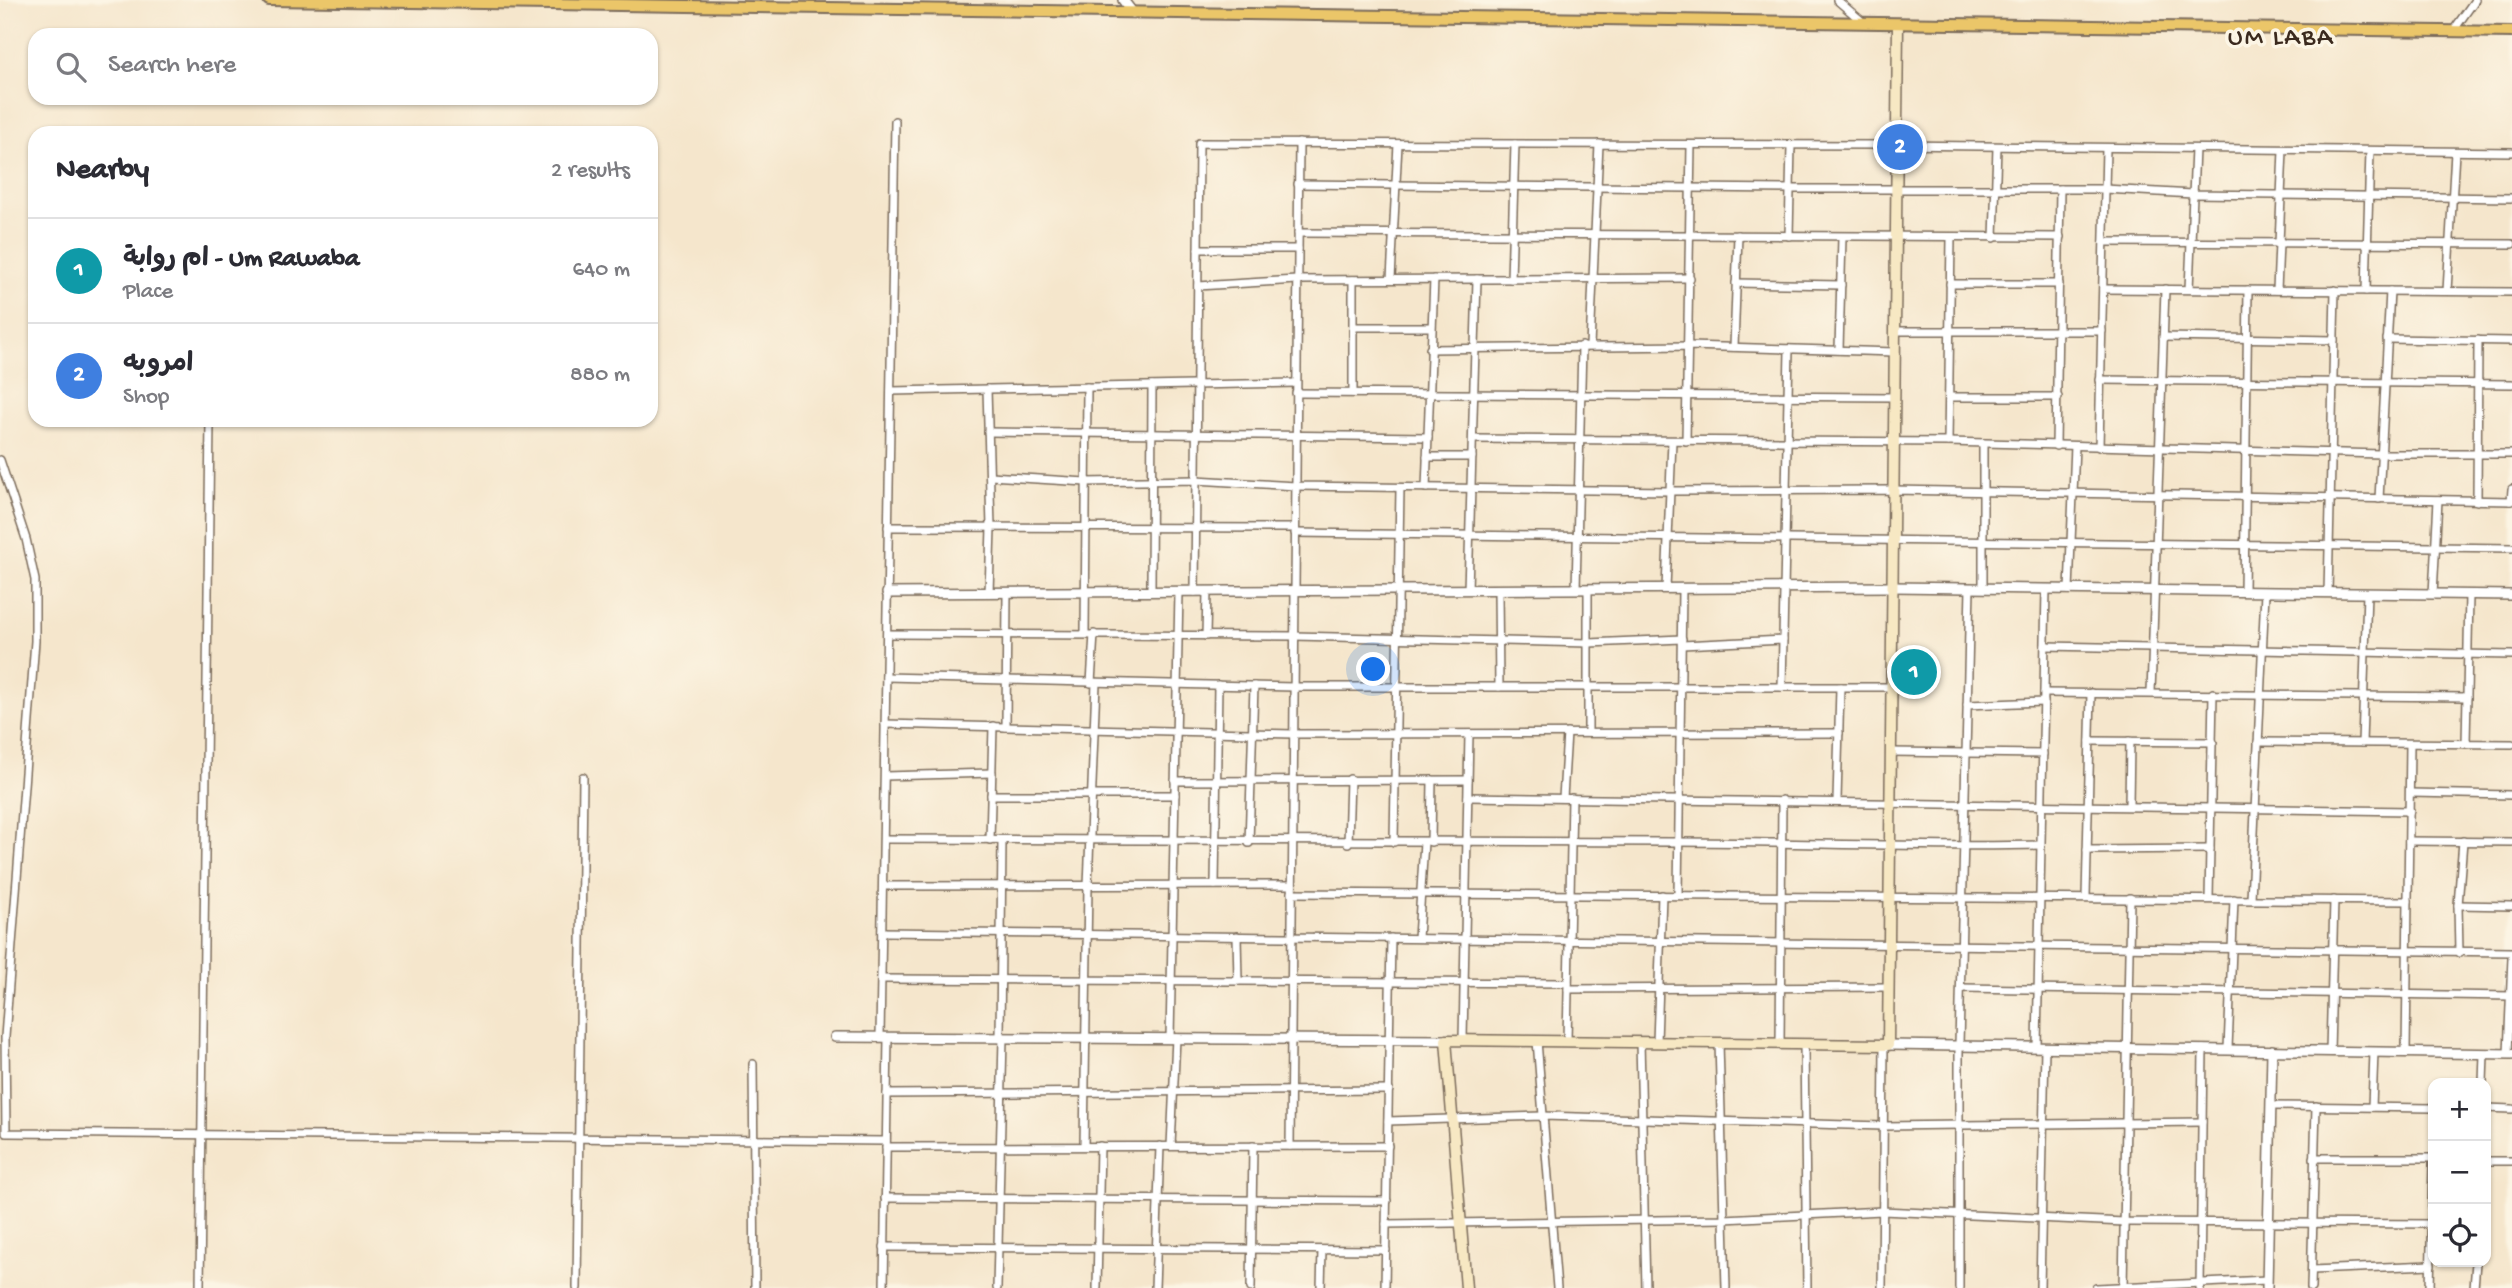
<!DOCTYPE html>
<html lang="en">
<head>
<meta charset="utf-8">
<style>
  body { margin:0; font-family:"Gochi Hand","Playpen Sans Arabic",sans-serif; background:#f2f2f3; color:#2b2b33 }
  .controls { position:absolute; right:21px; bottom:21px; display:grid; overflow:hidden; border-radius:14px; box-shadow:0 2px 5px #0004 }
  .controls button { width:63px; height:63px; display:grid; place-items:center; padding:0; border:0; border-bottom:2px solid #e1e1e2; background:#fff; color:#2b2b33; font:35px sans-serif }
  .you { position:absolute; left:1374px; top:670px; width:24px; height:24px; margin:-18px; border:5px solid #fff; border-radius:50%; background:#1a73e8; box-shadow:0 0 0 10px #1a73e833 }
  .badge { display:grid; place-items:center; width:46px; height:46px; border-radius:50%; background:#d93025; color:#fff; font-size:23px; font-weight:700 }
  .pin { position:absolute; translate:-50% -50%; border:4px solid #fff; box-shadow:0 2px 7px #0006 }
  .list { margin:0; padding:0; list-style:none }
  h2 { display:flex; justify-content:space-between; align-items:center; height:91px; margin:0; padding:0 28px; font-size:30px }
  h2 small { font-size:23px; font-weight:400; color:#7c7c81 }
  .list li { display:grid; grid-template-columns:46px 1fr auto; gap:21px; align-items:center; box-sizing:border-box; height:105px; padding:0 28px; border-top:2px solid #e1e1e2 }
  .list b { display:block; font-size:26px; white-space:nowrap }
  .list p { margin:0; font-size:23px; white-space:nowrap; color:#7c7c81 }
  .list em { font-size:23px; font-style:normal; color:#7c7c81 }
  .icon { flex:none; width:38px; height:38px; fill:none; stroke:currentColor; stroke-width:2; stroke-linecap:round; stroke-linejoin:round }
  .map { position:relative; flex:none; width:2512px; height:1288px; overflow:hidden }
  .search { position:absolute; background:#fff; box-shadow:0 2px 5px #0004; left:28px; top:28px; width:630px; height:77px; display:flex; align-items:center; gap:18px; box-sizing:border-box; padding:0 24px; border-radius:21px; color:#7c7c81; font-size:26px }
  .panel { position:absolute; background:#fff; box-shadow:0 2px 5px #0004; left:28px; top:126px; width:630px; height:301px; border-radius:21px }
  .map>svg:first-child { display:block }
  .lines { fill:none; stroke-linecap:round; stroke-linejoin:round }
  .minor-casing { stroke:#7c6c5b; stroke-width:10 }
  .tertiary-casing { stroke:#7c6c5b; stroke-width:12 }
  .secondary-casing { stroke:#7c6c5b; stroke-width:13 }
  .trunk-casing { stroke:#7c6c5b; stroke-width:14 }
  .minor { stroke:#fff; stroke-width:7 }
  .tertiary { stroke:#fff; stroke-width:9 }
  .secondary { stroke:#f7e8c3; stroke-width:10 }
  .trunk { stroke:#ebc669; stroke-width:10 }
  .labels { text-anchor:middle; stroke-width:7; stroke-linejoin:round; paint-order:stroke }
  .quarter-label { font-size:26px; letter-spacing:2px; fill:#3b2a1e; stroke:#fcf5e5 }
</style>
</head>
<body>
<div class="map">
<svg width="2512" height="1288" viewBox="0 0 2512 1288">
  <rect width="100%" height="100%" fill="#fcf5e5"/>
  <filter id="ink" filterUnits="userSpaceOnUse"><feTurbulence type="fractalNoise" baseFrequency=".0143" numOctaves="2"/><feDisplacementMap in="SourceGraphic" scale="14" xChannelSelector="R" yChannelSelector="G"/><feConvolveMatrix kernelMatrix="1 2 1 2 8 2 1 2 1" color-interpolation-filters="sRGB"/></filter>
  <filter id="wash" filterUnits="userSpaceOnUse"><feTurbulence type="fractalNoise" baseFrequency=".00686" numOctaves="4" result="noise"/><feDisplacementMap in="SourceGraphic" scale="28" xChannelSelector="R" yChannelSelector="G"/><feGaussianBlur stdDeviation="1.57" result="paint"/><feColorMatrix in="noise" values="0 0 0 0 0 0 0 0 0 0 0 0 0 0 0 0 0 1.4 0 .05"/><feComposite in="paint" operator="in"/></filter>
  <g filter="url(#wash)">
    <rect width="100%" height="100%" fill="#f5e6cc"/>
  </g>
  <g filter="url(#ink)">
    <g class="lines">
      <g class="minor-casing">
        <g id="minor">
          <path d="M1837,0L1864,23"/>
          <path d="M2453,31L2475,0"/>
          <path d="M1298,184L1791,189H2105L2193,194L2512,198"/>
          <path d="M1298,233L2060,237"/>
          <path d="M1789,236L1791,145"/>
          <path d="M1994,238L1997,147"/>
          <path d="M2104,242L2512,244"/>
          <path d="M1198,249H1298"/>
          <path d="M1391,279L1398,144"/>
          <path d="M1511,279L1515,144"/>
          <path d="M1736,283L1841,285"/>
          <path d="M1950,284H2059"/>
          <path d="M1198,286L1297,280L1690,278"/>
          <path d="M2103,289L2512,292"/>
          <path d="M2189,289L2195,149"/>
          <path d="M2277,290L2283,150"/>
          <path d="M2366,291L2370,151"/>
          <path d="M2447,291L2455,152"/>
          <path d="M1353,327H1431"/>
          <path d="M1895,331H2102"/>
          <path d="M2163,337L2334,340"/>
          <path d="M2387,339L2512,341"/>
          <path d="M1590,346L1599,144"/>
          <path d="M1734,347L1738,235"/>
          <path d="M1430,349L1689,346L1895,352"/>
          <path d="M1839,350L1842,237"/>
          <path d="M2100,380L2512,384"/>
          <path d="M987,389L991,527L989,593"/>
          <path d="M891,391L1296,383"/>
          <path d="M1296,393L1895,397"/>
          <path d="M1353,393V280"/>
          <path d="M1949,397H2058"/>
          <path d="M988,432L1428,437"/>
          <path d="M1473,439L1948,442L2381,454H2512"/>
          <path d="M1686,441L1691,145"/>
          <path d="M1948,442L1951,238"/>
          <path d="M1983,443V588"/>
          <path d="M2056,446L2060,189"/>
          <path d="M2099,447L2106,148"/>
          <path d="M1427,457H1472"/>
          <path d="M0,460L26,539L35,580V641L5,1037L6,1133L886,1141"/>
          <path d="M990,476L1086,482L1196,480L1296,486L1670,491L1894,490L2512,501"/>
          <path d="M1426,488L1434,279"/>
          <path d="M2379,499L2390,291"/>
          <path d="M2477,501L2478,340"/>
          <path d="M2511,501L2512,489"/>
          <path d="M888,527L1295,528"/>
          <path d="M1295,533L2512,548"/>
          <path d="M1576,589L1582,346"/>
          <path d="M1588,589V733"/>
          <path d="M1666,589L1672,441"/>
          <path d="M1468,590L1477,279"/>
          <path d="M1498,590L1499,687"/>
          <path d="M2069,590L2075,446"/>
          <path d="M1151,592L1152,386"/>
          <path d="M1195,592L1199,143L1897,145L2512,152"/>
          <path d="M2244,592L2248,290"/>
          <path d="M2328,593L2335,290"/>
          <path d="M2433,594L2438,500"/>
          <path d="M887,634L1294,636L1589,643L1682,639"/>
          <path d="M1085,634L1087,387"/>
          <path d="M1206,636L1207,592"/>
          <path d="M1682,645L1783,640"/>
          <path d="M2045,646L2512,655"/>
          <path d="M886,677L1294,687H1892"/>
          <path d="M1091,683L1094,634"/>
          <path d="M1782,687L1789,349"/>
          <path d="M2044,693L2467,697"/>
          <path d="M2151,693L2165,289"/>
          <path d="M1967,705L2044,702"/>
          <path d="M885,724L1293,734L1839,733"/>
          <path d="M1006,727L1007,593"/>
          <path d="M2090,741L2213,742"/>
          <path d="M2258,742L2512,744"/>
          <path d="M2362,743L2367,593"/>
          <path d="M2466,744L2469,595"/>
          <path d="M1891,752L2043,754"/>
          <path d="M885,776L992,773"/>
          <path d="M1175,781L1468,780"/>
          <path d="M2410,793L2512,795"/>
          <path d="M991,795H1175"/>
          <path d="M1468,797L2410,811"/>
          <path d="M1563,798L1567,733"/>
          <path d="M1837,801L1840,687"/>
          <path d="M2129,805L2130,741"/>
          <path d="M884,839C1147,842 1411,842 1675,842C1797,842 1919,848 2041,845"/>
          <path d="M990,840L993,726"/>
          <path d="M2409,841L2512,842"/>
          <path d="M1394,842L1400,488"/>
          <path d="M1431,842L1432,780"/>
          <path d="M1249,843L1254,686"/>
          <path d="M1348,843L1350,779"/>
          <path d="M2087,850L2210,849"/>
          <path d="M1215,885L1218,685"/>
          <path d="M883,886L1292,885"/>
          <path d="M1292,893L2408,901"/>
          <path d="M1678,895L1682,589"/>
          <path d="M2086,897L2091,693"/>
          <path d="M2209,899L2213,693"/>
          <path d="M2251,899L2265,592"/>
          <path d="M2458,905L2512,906"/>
          <path d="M882,932L2512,952"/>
          <path d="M1237,936L1238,981"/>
          <path d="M1418,938L1424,842"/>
          <path d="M2459,953L2458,905L2463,841"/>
          <path d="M881,979L1568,983"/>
          <path d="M1961,988L2512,996"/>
          <path d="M1568,989L1889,987"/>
          <path d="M880,1037L895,121"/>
          <path d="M1000,1038L1002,840"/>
          <path d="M1170,1038L1179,592"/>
          <path d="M1463,1040L1469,734"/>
          <path d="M1537,1041L1557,1288"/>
          <path d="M1567,1041L1572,798"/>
          <path d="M1640,1042L1646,1288"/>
          <path d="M1657,1042L1662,895"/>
          <path d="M1719,1043L1726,1288"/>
          <path d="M1780,1044L1782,800"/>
          <path d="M1804,1044L1807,1288"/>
          <path d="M2037,1046L2046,589"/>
          <path d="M2228,1049L2234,899"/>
          <path d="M2330,1051L2334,900"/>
          <path d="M2406,1052L2410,744"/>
          <path d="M2508,1054L2512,957"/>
          <path d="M753,1064L755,1288"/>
          <path d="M2483,1083L2484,1054"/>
          <path d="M887,1094L1389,1090"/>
          <path d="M2271,1106L2433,1108"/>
          <path d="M2372,1107L2374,1052"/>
          <path d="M2486,1108L2512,1109"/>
          <path d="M1388,1121L1543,1116L1883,1126L2202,1122"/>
          <path d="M1084,1146L1088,886L1096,683"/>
          <path d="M1171,1146L1176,1038"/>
          <path d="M1290,1146L1299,143"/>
          <path d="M886,1147L1388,1146"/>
          <path d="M2314,1158H2433"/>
          <path d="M2486,1161H2512"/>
          <path d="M885,1198L1387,1201"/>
          <path d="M1386,1224L1724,1219L1882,1211L2125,1222L2433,1224"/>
          <path d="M884,1247L1386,1250"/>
          <path d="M2312,1270L2431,1265"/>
          <path d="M200,1288L210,420"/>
          <path d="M577,1288L583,777"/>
          <path d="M884,1288L888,1037"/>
          <path d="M997,1288L1003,1038"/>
          <path d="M1097,1288L1100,1146"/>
          <path d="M1155,1288L1160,1146"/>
          <path d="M1251,1288L1253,1146"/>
          <path d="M1321,1288L1322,1250"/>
          <path d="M1385,1288L1391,938"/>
          <path d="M1882,1288L1884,1045"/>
          <path d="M1959,1288V1045L1970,588"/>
          <path d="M2040,1288L2045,1047"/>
          <path d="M2096,1288L2267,1280"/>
          <path d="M2123,1288L2130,898"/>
          <path d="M2200,1288L2203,1049"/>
          <path d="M2311,1288L2316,1106"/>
          <path d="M2430,1288L2433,1164"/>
          <path d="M2474,1288L2476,1262"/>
        </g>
      </g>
      <g class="tertiary-casing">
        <g id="tertiary">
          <path d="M1123,0L1133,13"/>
          <path d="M887,593L1893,587L2512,595"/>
          <path d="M835,1037L1446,1040"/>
          <path d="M1888,1045L2512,1054"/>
          <path d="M2267,1288L2272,1050"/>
        </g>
      </g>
      <g class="secondary-casing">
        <path id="secondary" d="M1466,1288L1446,1040L1888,1045L1898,24"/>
      </g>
      <g class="trunk-casing">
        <path id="trunk" d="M269,0L2512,32"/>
      </g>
      <use href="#minor" class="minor"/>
      <use href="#tertiary" class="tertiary"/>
      <use href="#secondary" class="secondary"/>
      <use href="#trunk" class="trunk"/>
    </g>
  </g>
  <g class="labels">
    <g class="quarter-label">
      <text x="2281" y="44">UM LABA</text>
    </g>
  </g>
</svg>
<div class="controls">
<button>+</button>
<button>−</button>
<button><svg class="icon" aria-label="locate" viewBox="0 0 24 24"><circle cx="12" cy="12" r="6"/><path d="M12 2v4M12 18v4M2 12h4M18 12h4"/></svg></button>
</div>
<div class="you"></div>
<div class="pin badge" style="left:1914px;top:672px;background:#0f9aa8">1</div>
<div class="pin badge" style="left:1900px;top:147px;background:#3f7fe0">2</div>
<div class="search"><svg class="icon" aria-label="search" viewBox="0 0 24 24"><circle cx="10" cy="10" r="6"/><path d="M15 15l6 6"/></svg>Search here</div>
<section class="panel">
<h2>Nearby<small>2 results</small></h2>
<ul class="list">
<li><span class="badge" style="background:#0f9aa8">1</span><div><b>ام روابة - Um Rawaba</b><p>Place</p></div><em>640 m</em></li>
<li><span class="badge" style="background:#3f7fe0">2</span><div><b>امروبه</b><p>Shop</p></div><em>880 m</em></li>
</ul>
</section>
</div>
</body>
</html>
